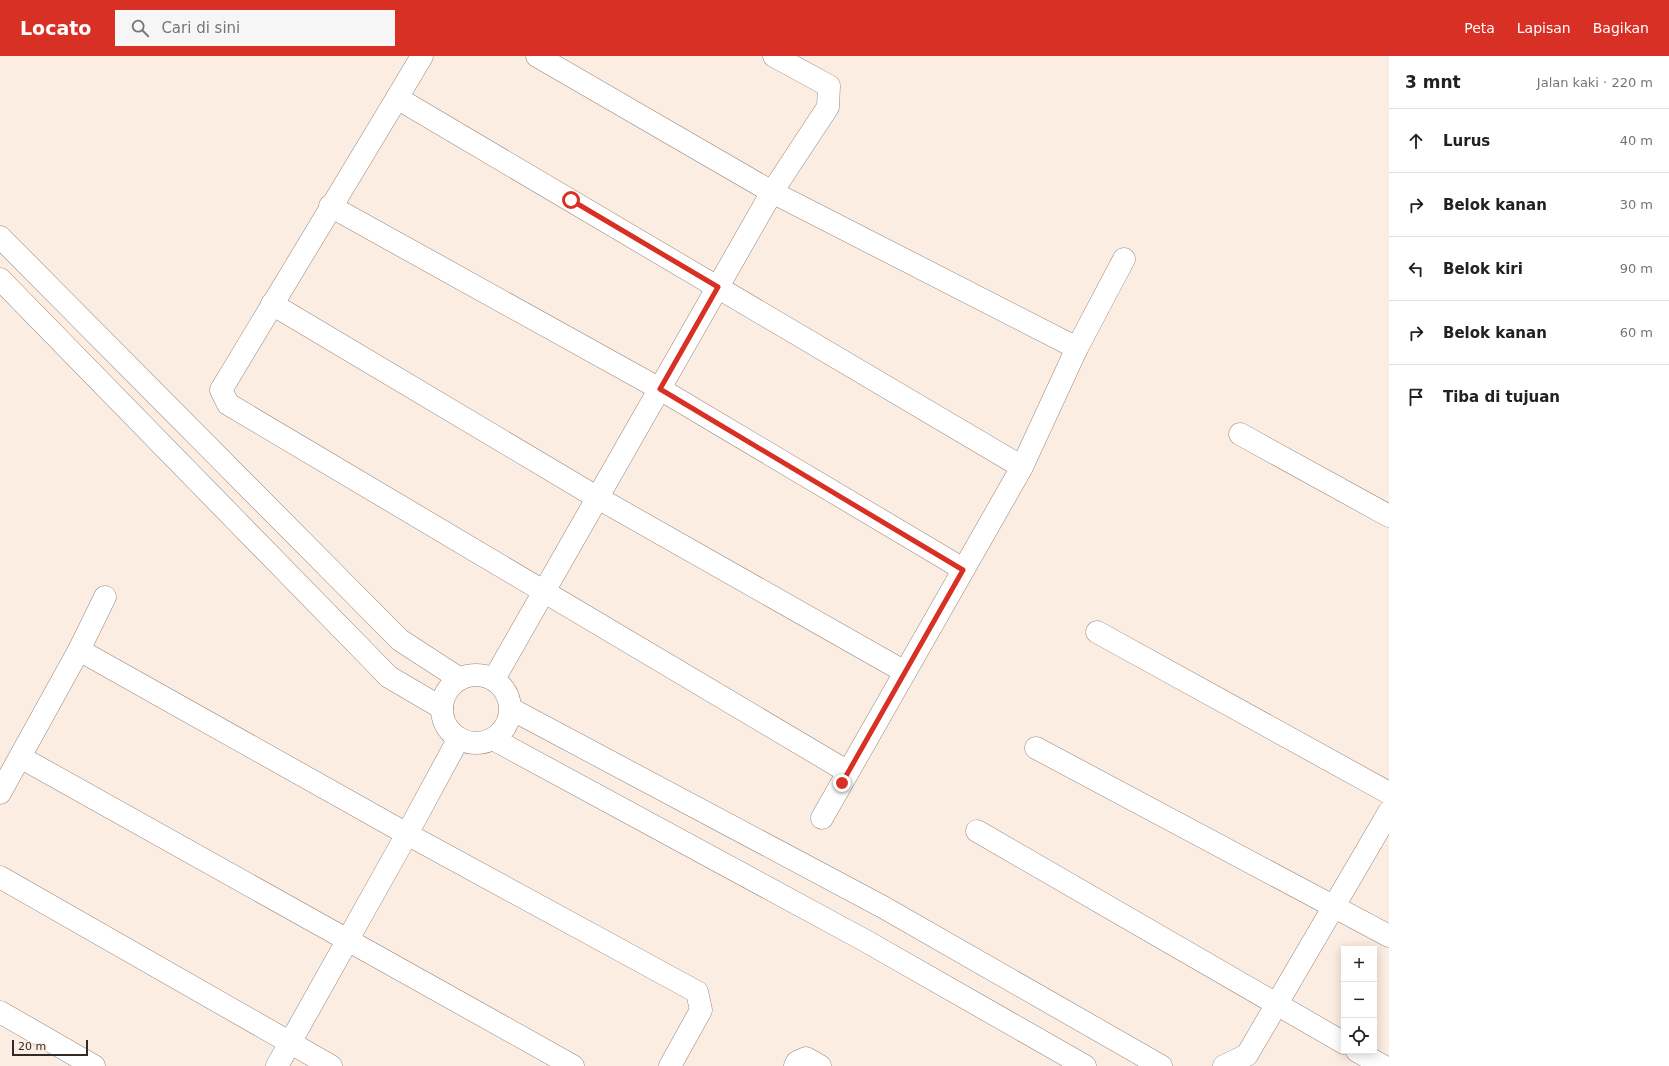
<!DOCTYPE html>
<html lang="id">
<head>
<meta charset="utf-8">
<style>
  body { margin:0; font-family:"DejaVu Sans",sans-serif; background:#f6f6f6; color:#202124 }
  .controls { position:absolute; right:12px; bottom:12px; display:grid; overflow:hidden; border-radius:0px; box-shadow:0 2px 10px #0003 }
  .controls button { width:36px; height:36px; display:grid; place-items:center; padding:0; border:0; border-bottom:1px solid #e0e0e0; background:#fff; color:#202124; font:20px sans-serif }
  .scale { position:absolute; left:12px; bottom:10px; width:76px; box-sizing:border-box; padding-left:4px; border:2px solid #322a26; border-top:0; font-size:11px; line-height:14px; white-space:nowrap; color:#322a26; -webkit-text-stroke:3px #fcede3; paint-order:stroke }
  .stop { position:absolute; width:12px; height:12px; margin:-9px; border:3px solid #d93025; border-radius:50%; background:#fff }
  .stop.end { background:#d93025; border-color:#fff; box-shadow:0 1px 4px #0008 }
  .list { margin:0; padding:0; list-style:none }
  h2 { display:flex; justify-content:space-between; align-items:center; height:52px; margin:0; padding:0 16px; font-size:17px }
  h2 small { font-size:13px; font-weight:400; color:#757577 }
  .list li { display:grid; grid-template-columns:26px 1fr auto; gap:12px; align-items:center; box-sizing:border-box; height:64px; padding:0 16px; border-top:1px solid #e0e0e0 }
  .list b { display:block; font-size:15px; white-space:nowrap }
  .list em { font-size:13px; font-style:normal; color:#757577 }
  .icon { flex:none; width:22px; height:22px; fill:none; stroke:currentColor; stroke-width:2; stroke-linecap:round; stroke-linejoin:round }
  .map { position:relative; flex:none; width:1389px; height:1010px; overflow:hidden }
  header { display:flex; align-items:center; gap:24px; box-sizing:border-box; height:56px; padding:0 20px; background:#d93025; color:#fff }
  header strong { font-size:19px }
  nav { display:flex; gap:22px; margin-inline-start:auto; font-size:14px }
  .search { width:280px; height:36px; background:#f6f6f6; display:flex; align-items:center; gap:10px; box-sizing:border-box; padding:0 14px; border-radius:0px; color:#757577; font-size:15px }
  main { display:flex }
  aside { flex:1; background:#fff }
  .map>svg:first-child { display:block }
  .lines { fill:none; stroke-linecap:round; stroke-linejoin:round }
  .minor-casing { stroke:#97867b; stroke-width:23 }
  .minor { stroke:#fff; stroke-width:22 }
  .route { stroke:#d93025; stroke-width:5 }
</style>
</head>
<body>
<header>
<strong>Locato</strong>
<div class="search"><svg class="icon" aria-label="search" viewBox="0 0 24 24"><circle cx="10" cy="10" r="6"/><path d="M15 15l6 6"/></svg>Cari di sini</div>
<nav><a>Peta</a><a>Lapisan</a><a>Bagikan</a></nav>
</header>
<main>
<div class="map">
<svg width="1389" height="1010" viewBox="0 0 1389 1010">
  <rect width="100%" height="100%" fill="#fcede3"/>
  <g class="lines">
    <g class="minor-casing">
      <g id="minor">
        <path d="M537,0L772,136L1077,292"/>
        <path d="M397,42L422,0"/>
        <path d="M330,150L660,333L963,513"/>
        <path d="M0,181L400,584L460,623"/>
        <path d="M0,223L389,621L442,652"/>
        <path d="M272,248L598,442L905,616"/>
        <path d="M1240,378L1389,460"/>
        <path d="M1097,576L1389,737"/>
        <path d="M79,594L407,778L697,936L701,954L670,1010"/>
        <circle cx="476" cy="653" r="34"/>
        <path d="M494,623L772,136L828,51L829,30L774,0"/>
        <path d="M511,653L883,851L1161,1010"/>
        <path d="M493,683L864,884L1085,1010"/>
        <path d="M1036,692L1389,880"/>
        <path d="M20,701L573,1010"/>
        <path d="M848,716L228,348L221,334L397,42L1022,411"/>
        <path d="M0,737L79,594L105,541"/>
        <path d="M822,762L1022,411L1077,292L1124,203"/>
        <path d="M977,775L1344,987"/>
        <path d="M0,821L331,1010"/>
        <path d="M0,956L94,1010"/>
        <path d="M1357,995L1383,1010"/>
        <path d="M277,1010L407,778L459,682"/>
        <path d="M795,1010L797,1006L806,1002L820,1010"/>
        <path d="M1224,1010L1247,999L1389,756"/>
      </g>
    </g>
    <use href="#minor" class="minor"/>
  </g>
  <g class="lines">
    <path class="route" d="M571,144L718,231L660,333L963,514L842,727"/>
  </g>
</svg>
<div class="controls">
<button>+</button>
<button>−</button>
<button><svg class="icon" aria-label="locate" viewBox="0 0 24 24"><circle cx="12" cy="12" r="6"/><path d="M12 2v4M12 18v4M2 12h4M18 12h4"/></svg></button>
</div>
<div class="scale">20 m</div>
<div class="stop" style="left:571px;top:144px"></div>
<div class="stop end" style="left:842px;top:727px"></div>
</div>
<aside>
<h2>3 mnt<small>Jalan kaki · 220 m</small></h2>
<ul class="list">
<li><svg class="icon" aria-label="ahead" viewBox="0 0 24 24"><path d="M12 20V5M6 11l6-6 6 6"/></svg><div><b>Lurus</b></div><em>40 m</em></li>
<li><svg class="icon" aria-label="right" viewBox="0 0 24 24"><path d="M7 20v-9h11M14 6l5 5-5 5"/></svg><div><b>Belok kanan</b></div><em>30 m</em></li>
<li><svg class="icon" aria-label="left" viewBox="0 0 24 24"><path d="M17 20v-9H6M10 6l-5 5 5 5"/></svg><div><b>Belok kiri</b></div><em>90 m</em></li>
<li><svg class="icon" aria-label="right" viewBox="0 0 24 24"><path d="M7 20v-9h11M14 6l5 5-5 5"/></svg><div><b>Belok kanan</b></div><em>60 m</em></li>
<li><svg class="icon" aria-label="arrive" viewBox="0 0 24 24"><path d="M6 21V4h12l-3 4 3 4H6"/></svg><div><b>Tiba di tujuan</b></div></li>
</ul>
</aside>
</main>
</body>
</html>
